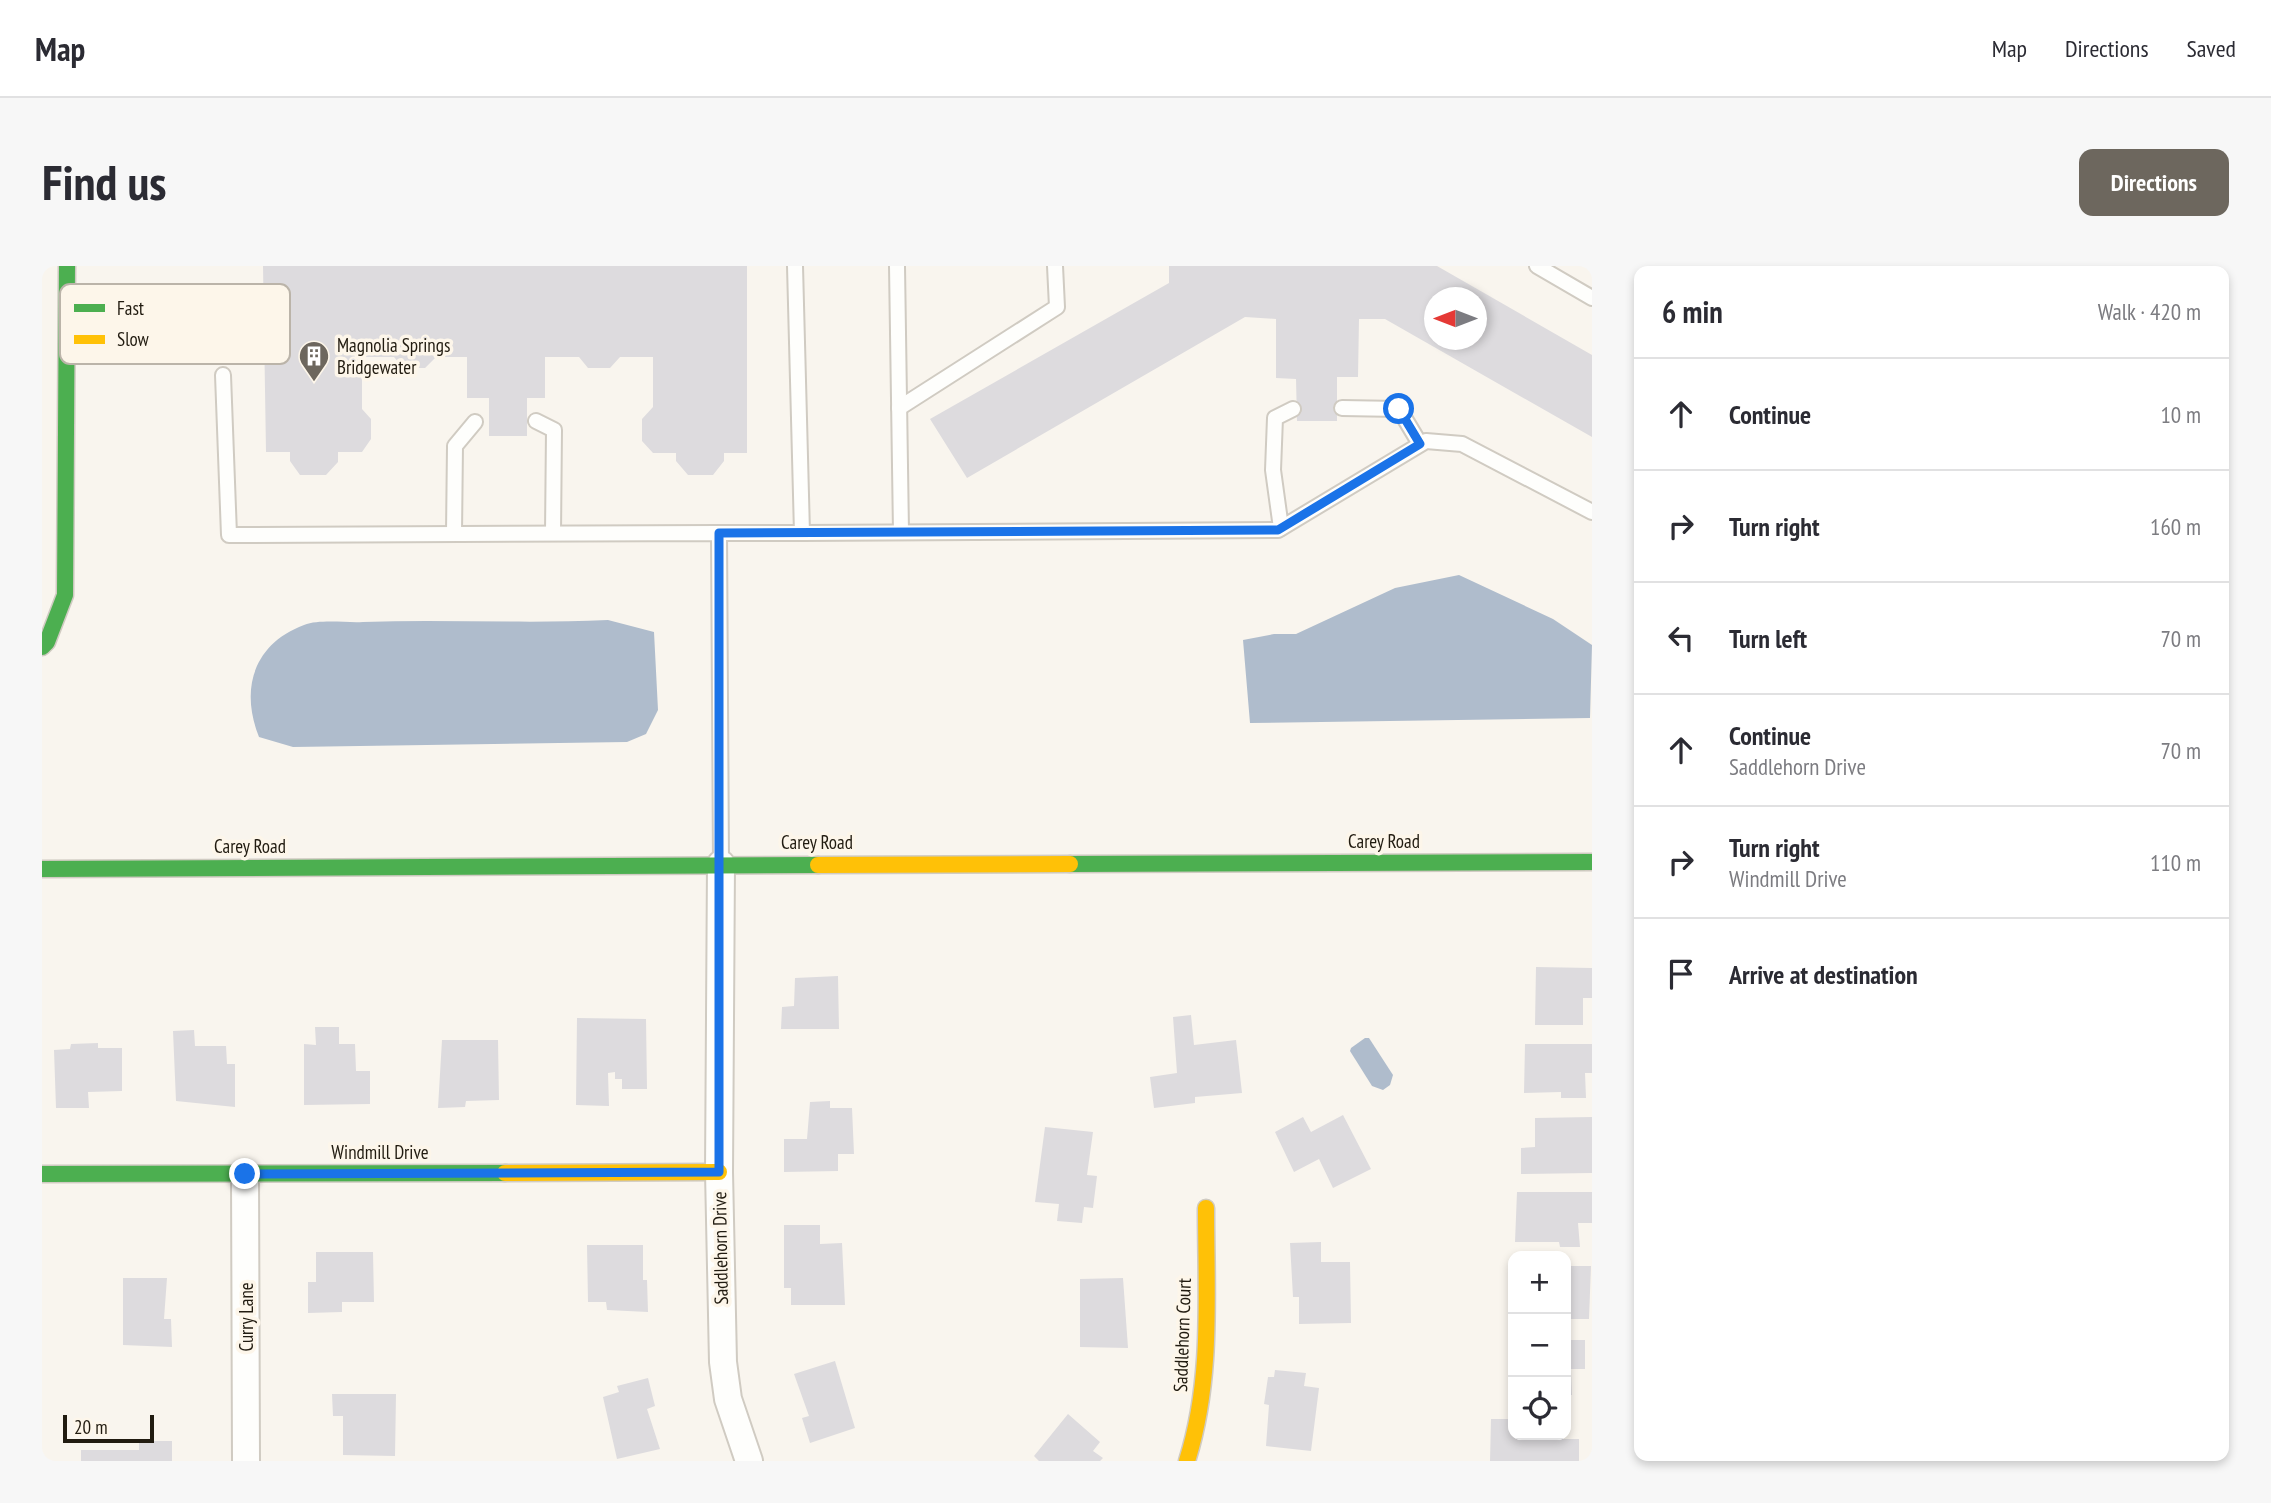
<!DOCTYPE html>
<html lang="en">
<head>
<meta charset="utf-8">
<style>
  body { margin:0; font-family:"PT Sans Narrow",sans-serif; background:#f7f7f7; color:#2b2b33 }
  .controls { position:absolute; right:21px; bottom:21px; display:grid; overflow:hidden; border-radius:14px; box-shadow:0 4px 10px #0003 }
  .controls button { width:63px; height:63px; display:grid; place-items:center; padding:0; border:0; border-bottom:2px solid #e1e1e2; background:#fff; color:#2b2b33; font:35px sans-serif }
  .compass { position:absolute; left:1382px; top:21px; width:63px; height:63px; border-radius:50%; background:#fff; box-shadow:0 4px 10px #0003; rotate:270deg }
  .scale { position:absolute; left:21px; bottom:18px; width:91px; box-sizing:border-box; padding-left:7px; border:4px solid #211b10; border-top:0; font-size:19px; line-height:24px; white-space:nowrap; color:#211b10; -webkit-text-stroke:5px #fdf6ea; paint-order:stroke }
  .stop { position:absolute; width:21px; height:21px; margin:-16px; border:5px solid #1a73e8; border-radius:50%; background:#fff }
  .stop.end { background:#1a73e8; border-color:#fff; box-shadow:0 2px 7px #0008 }
  .list { margin:0; padding:0; list-style:none }
  h2 { display:flex; justify-content:space-between; align-items:center; height:91px; margin:0; padding:0 28px; font-size:30px }
  h2 small { font-size:23px; font-weight:400; color:#7c7c81 }
  .list li { display:grid; grid-template-columns:46px 1fr auto; gap:21px; align-items:center; box-sizing:border-box; height:112px; padding:0 28px; border-top:2px solid #e1e1e2 }
  .list b { display:block; font-size:26px; white-space:nowrap }
  .list p { margin:0; font-size:23px; white-space:nowrap; color:#7c7c81 }
  .list em { font-size:23px; font-style:normal; color:#7c7c81 }
  .icon { flex:none; width:38px; height:38px; fill:none; stroke:currentColor; stroke-width:2; stroke-linecap:round; stroke-linejoin:round }
  .map { position:relative; flex:none; width:1550px; height:1195px; overflow:hidden; border-radius:14px }
  header { display:flex; align-items:center; gap:42px; box-sizing:border-box; height:98px; padding:0 35px; background:#fff; border-bottom:2px solid #e1e1e2 }
  header strong { font-size:33px }
  nav { display:flex; gap:38px; margin-inline-start:auto; font-size:24px }
  .intro { display:flex; align-items:center; justify-content:space-between; box-sizing:border-box; height:168px; padding:0 42px }
  h1 { margin:0; font-size:49px }
  .button { padding:18px 32px; border-radius:14px; background:#6d675e; color:#fff; font-size:24px; font-weight:700 }
  main { display:flex; gap:42px; padding:0 42px }
  aside { flex:1; background:#fff; border-radius:14px; box-shadow:0 4px 10px #0003 }
  .map>svg:first-child { display:block }
  .water { fill:#afbccc }
  .building { fill:#dddbde; fill-rule:evenodd }
  .lines { fill:none; stroke-linecap:round; stroke-linejoin:round }
  .lane-casing { stroke:#d0cbc2; stroke-width:18 }
  .street-casing { stroke:#d0cbc2; stroke-width:30 }
  .fast-casing { stroke:#d0cbc2; stroke-width:19 }
  .slow-casing { stroke:#d0cbc2; stroke-width:19 }
  .lane { stroke:#fefefc; stroke-width:14 }
  .street { stroke:#fefefc; stroke-width:26 }
  .fast { stroke:#4caf50; stroke-width:16 }
  .slow { stroke:#ffc107; stroke-width:16 }
  .route { stroke:#1a73e8; stroke-width:9 }
  .labels { text-anchor:middle; stroke-width:7; stroke-linejoin:round; paint-order:stroke }
  .poi-label { font-size:19px; fill:#211b10; stroke:#fdf6ea; text-anchor:start }
  .street-label { font-size:19px; fill:#211b10; stroke:#fdf6ea }
  .key { fill:#fdf6ea; stroke:#bbb4a9; stroke-width:2 }
  .key-label { font-size:19px; fill:#211b10 }
</style>
</head>
<body>
<header>
<strong>Map</strong>
<nav><a>Map</a><a>Directions</a><a>Saved</a></nav>
</header>
<div class="intro"><h1>Find us</h1><a class="button">Directions</a></div>
<main>
<div class="map">
<svg width="1550" height="1195" viewBox="0 0 1550 1195">
  <rect width="100%" height="100%" fill="#f9f5ee"/>
  <g class="water">
    <path d="M1417,309L1511,353L1550,379L1548,452L1208,457L1201,374L1232,368H1254L1353,322Z"/>
    <path d="M566,354L612,366L616,444L604,468L585,476L251,481L217,471C198,424 211,378 262,359C278,353 304,357 321,356C402,353 484,358 566,354Z"/>
    <path d="M1323,772H1327L1351,809L1348,819L1341,824L1330,820L1308,785L1309,782Z"/>
  </g>
  <g class="building">
    <path d="M221,0H705V187H682V195L671,209H646L634,195V187H611L600,175V153L611,141V91H578L568,102H546L537,91H503V132H485V170H447V132H425V91H394L383,102H361L352,91H320V143L329,153V173L320,186H296V196L284,209H258L248,195V186H224Z"/>
    <path d="M1127,0H1395L1550,89V171L1343,53H1317L1316,111H1295V155H1255L1254,113L1234,112V53L1203,51L925,212L888,153L1127,17ZM1392,32H1434V74H1392Z"/>
    <path d="M1494,701L1550,702V732H1541V759H1493Z"/>
    <path d="M796,710L797,763H739L740,741L752,740L753,712Z"/>
    <path d="M1149,749L1152,779L1194,774L1200,827L1153,831V837L1112,842L1108,811L1135,807L1131,751Z"/>
    <path d="M535,752L604,753L605,823H580V813H573V806L566,807L567,840L534,839Z"/>
    <path d="M273,761H297V778H313L314,805H328V838L262,839V778L274,779Z"/>
    <path d="M152,764L153,780H184L185,798H193V841L134,835L131,765Z"/>
    <path d="M400,774H456L457,834L424,835L423,841L396,842Z"/>
    <path d="M56,777V782H80V825L46,826L47,842H14L12,784L28,783L29,778Z"/>
    <path d="M1483,778H1550V807H1543L1544,832H1519V826L1482,827Z"/>
    <path d="M788,835V842H810L812,888H796V905L742,906V873H765L768,836Z"/>
    <path d="M1301,849L1329,903L1291,922L1277,893L1252,906L1233,866L1261,851L1269,866Z"/>
    <path d="M1550,851V907L1479,908V882L1493,881V852Z"/>
    <path d="M1003,861L1051,866L1045,909L1055,910L1051,942L1042,941L1040,957L1015,955L1017,938L993,936Z"/>
    <path d="M1475,926H1550V957H1536L1538,981H1518L1517,976H1473Z"/>
    <path d="M742,959H778V978L800,977L803,1039H749V1022H742Z"/>
    <path d="M1279,976V996H1308L1309,1057L1257,1058V1031H1251L1248,977Z"/>
    <path d="M545,979H601V1014H605L606,1046L565,1044L564,1036H546Z"/>
    <path d="M274,986H331L332,1036H300V1046L266,1047V1016H274Z"/>
    <path d="M1524,1000H1549L1547,1053H1524Z"/>
    <path d="M81,1012H125L122,1053H129L130,1081L81,1079Z"/>
    <path d="M1081,1012L1086,1082L1038,1081V1013Z"/>
    <path d="M1524,1074H1543V1103H1529L1530,1129H1524Z"/>
    <path d="M793,1095L813,1162L768,1177L760,1152L767,1150L752,1108Z"/>
    <path d="M1233,1104L1264,1107L1262,1120L1277,1122L1269,1185L1224,1180L1227,1139L1222,1138L1226,1111H1232Z"/>
    <path d="M606,1112L613,1140L605,1143L618,1183L575,1193L561,1131L577,1126L575,1120Z"/>
    <path d="M290,1128H354L353,1190L301,1189V1150H291Z"/>
    <path d="M1026,1148L1058,1176L1051,1185L1061,1192L1058,1195H997L992,1190Z"/>
    <path d="M1449,1153H1471V1169H1514V1173H1537V1195H1448Z"/>
    <path d="M97,1175H130V1195H39V1184H97Z"/>
  </g>
  <g class="lines">
    <g class="lane-casing">
      <g id="lane">
        <path d="M855,0L859,266"/>
        <path d="M1495,0L1550,32"/>
        <path d="M181,109L187,269L677,267L679,598"/>
        <path d="M857,142L1015,41L1013,0"/>
        <path d="M1300,142L1357,143L1378,178"/>
        <path d="M494,155L512,164L511,267"/>
        <path d="M1239,262L1231,204L1233,152L1251,143"/>
        <path d="M412,267L413,180L433,156"/>
        <path d="M677,267H760L753,0"/>
        <path d="M760,267L1236,264L1384,175L1420,178L1550,246"/>
      </g>
    </g>
    <g class="street-casing">
      <g id="street">
        <path d="M679,598L677,906L681,1096L686,1133L707,1195"/>
        <path d="M203,908L204,1195"/>
      </g>
    </g>
    <g class="fast-casing">
      <g id="fast">
        <path d="M0,381L5,376L23,329L25,0"/>
        <path d="M1028,598L1550,596"/>
        <path d="M0,603L776,599"/>
        <path d="M0,908L463,907"/>
      </g>
    </g>
    <g class="slow-casing">
      <g id="slow">
        <path d="M776,599L1028,598"/>
        <path d="M463,907L677,906"/>
        <path d="M1145,1195C1171,1113 1164,1027 1164,942"/>
      </g>
    </g>
    <use href="#lane" class="lane"/>
    <use href="#street" class="street"/>
    <use href="#fast" class="fast"/>
    <use href="#slow" class="slow"/>
  </g>
  <g class="lines">
    <path class="route" d="M203,908L677,906V267L1236,264L1378,178L1357,143"/>
  </g>
  <defs>
    <g id="building-pin" transform="scale(1.575)"><path d="M0 17L-7.5 6A9.5 9.5 0 1 1 7.5 6Z" fill="#6d675e" stroke="#fdf6ea"/><path d="M-4-6H4V6H1V3H-1V6H-4ZM-2.5-4.3h1.7v1.8h-1.7ZM.8-4.3h1.7v1.8H.8ZM-2.5-1h1.7V.8h-1.7ZM.8-1h1.7V.8H.8Z" fill="#fff"/></g>
  </defs>
  <g fill-rule="evenodd">
    <use href="#building-pin" x="272" y="90"/>
  </g>
  <g class="labels">
    <g class="poi-label">
      <text x="295" y="86">Magnolia Springs<tspan x="295" dy="22">Bridgewater</tspan></text>
    </g>
    <g class="street-label">
      <text x="1342" y="582">Carey Road</text>
      <text x="775" y="583">Carey Road</text>
      <text x="208" y="587">Carey Road</text>
      <text x="338" y="893">Windmill Drive</text>
      <text transform="translate(678 982) rotate(-91)" y="7">Saddlehorn Drive</text>
      <text transform="translate(204 1051) rotate(-90)" y="7">Curry Lane</text>
      <text transform="translate(1140 1069) rotate(-88)" y="7">Saddlehorn Court</text>
    </g>
  </g>
  <rect x="18" y="18" width="230" height="80" rx="10" class="key"/>
  <rect x="32" y="38" width="31" height="8" fill="#4caf50"/>
  <rect x="32" y="69" width="31" height="9" fill="#ffc107"/>
  <g class="key-label">
    <text x="75" y="49">Fast</text>
    <text x="75" y="80">Slow</text>
  </g>
</svg>
<div class="controls">
<button>+</button>
<button>−</button>
<button><svg class="icon" aria-label="locate" viewBox="0 0 24 24"><circle cx="12" cy="12" r="6"/><path d="M12 2v4M12 18v4M2 12h4M18 12h4"/></svg></button>
</div>
<svg class="compass" viewBox="-18 -18 36 36"><path d="M0-13l5 13h-10z" fill="#e53935"/><path d="M0 13l5-13h-10z" fill="#7c7c81"/></svg>
<div class="scale">20 m</div>
<div class="stop" style="left:1357px;top:143px"></div>
<div class="stop end" style="left:203px;top:908px"></div>
</div>
<aside>
<h2>6 min<small>Walk · 420 m</small></h2>
<ul class="list">
<li><svg class="icon" aria-label="ahead" viewBox="0 0 24 24"><path d="M12 20V5M6 11l6-6 6 6"/></svg><div><b>Continue</b></div><em>10 m</em></li>
<li><svg class="icon" aria-label="right" viewBox="0 0 24 24"><path d="M7 20v-9h11M14 6l5 5-5 5"/></svg><div><b>Turn right</b></div><em>160 m</em></li>
<li><svg class="icon" aria-label="left" viewBox="0 0 24 24"><path d="M17 20v-9H6M10 6l-5 5 5 5"/></svg><div><b>Turn left</b></div><em>70 m</em></li>
<li><svg class="icon" aria-label="ahead" viewBox="0 0 24 24"><path d="M12 20V5M6 11l6-6 6 6"/></svg><div><b>Continue</b><p>Saddlehorn Drive</p></div><em>70 m</em></li>
<li><svg class="icon" aria-label="right" viewBox="0 0 24 24"><path d="M7 20v-9h11M14 6l5 5-5 5"/></svg><div><b>Turn right</b><p>Windmill Drive</p></div><em>110 m</em></li>
<li><svg class="icon" aria-label="arrive" viewBox="0 0 24 24"><path d="M6 21V4h12l-3 4 3 4H6"/></svg><div><b>Arrive at destination</b></div></li>
</ul>
</aside>
</main>
</body>
</html>
